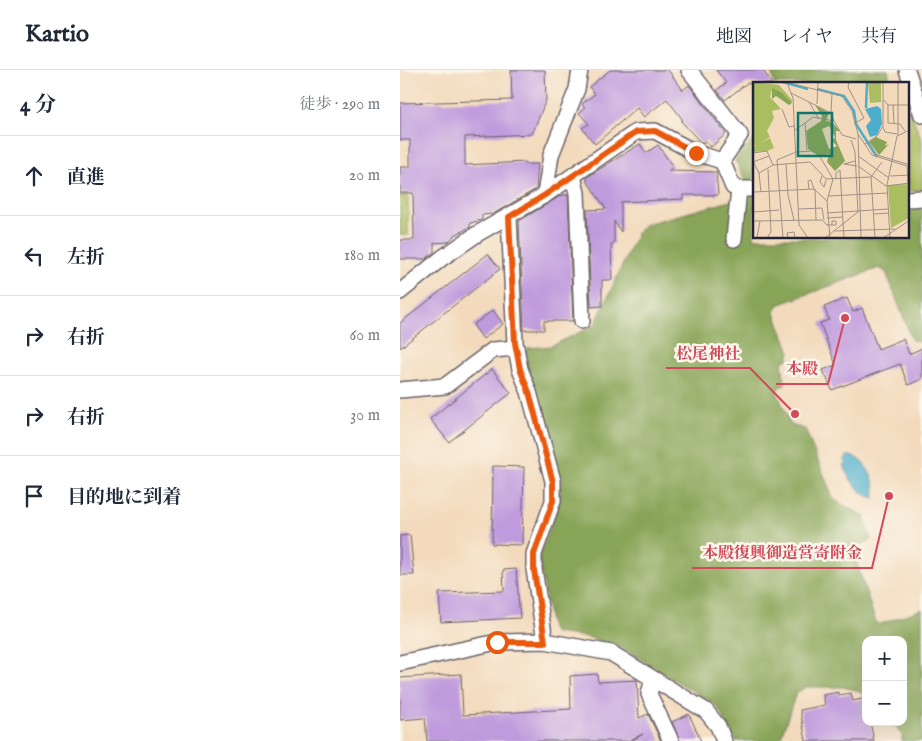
<!DOCTYPE html>
<html lang="ja">
<head>
<meta charset="utf-8">
<style>
  body { margin:0; font-family:"IM FELL English","Noto Serif JP",serif; background:#f2f2f3; color:#1f2937 }
  .controls { position:absolute; right:15px; bottom:15px; display:grid; overflow:hidden; border-radius:10px; box-shadow:0 5px 20px #0002 }
  .controls button { width:45px; height:45px; display:grid; place-items:center; padding:0; border:0; border-bottom:1px solid #e0e1e3; background:#fff; color:#1f2937; font:25px sans-serif }
  .stop { position:absolute; width:15px; height:15px; margin:-11px; border:4px solid #ea580c; border-radius:50%; background:#fff }
  .stop.end { background:#ea580c; border-color:#fff; box-shadow:0 1px 5px #0008 }
  .list { margin:0; padding:0; list-style:none }
  h2 { display:flex; justify-content:space-between; align-items:center; height:65px; margin:0; padding:0 20px; font-size:21px }
  h2 small { font-size:16px; font-weight:400; color:#747a83 }
  .list li { display:grid; grid-template-columns:32px 1fr auto; gap:15px; align-items:center; box-sizing:border-box; height:80px; padding:0 20px; border-top:1px solid #e0e1e3 }
  .list b { display:block; font-size:19px; white-space:nowrap }
  .list em { font-size:16px; font-style:normal; color:#747a83 }
  .icon { flex:none; width:28px; height:28px; fill:none; stroke:currentColor; stroke-width:2; stroke-linecap:round; stroke-linejoin:round }
  .map { position:relative; flex:none; width:522px; height:671px; overflow:hidden }
  header { display:flex; align-items:center; gap:30px; box-sizing:border-box; height:70px; padding:0 25px; background:#fff; border-bottom:1px solid #e0e1e3 }
  header strong { font-size:24px }
  nav { display:flex; gap:28px; margin-inline-start:auto; font-size:18px }
  main { display:flex }
  aside { flex:1; background:#fff }
  .map>svg:first-child { display:block }
  .green { fill:#abbd61; stroke:#66704e }
  .forest { fill:#88a457; stroke:#556349 }
  .water { fill:#4caecb; stroke:#376883 }
  .building { fill:#bf9add }
  .lines { fill:none; stroke-linecap:round; stroke-linejoin:round }
  .minor-casing { stroke:#6b6268; stroke-width:18 }
  .minor { stroke:#fff; stroke-width:15 }
  .route { stroke:#ea580c; stroke-width:6 }
  .inset-river { fill:none; stroke:#4caecb; stroke-width:2.5 }
  .inset-road { fill:none; stroke:#9f9088; stroke-width:1 }
  .view { fill:#0f766e; fill-opacity:0.15; stroke:#0f766e; stroke-width:2.5 }
  .inset-edge { fill:none; stroke:#22223b; stroke-width:2.5 }
  .leader { fill:none; stroke:#d1495b; stroke-width:2 }
  .callout-dot { fill:#d1495b; stroke:#fbf7ec; stroke-width:2 }
  .callout-label { font-size:16px; text-anchor:middle; font-weight:bold; fill:#d1495b; stroke:#fbf7ec; stroke-width:5; stroke-linejoin:round; paint-order:stroke }
</style>
</head>
<body>
<header>
<strong>Kartio</strong>
<nav><a>地図</a><a>レイヤ</a><a>共有</a></nav>
</header>
<main>
<aside>
<h2>4 分<small>徒歩 · 290 m</small></h2>
<ul class="list">
<li><svg class="icon" aria-label="ahead" viewBox="0 0 24 24"><path d="M12 20V5M6 11l6-6 6 6"/></svg><div><b>直進</b></div><em>20 m</em></li>
<li><svg class="icon" aria-label="left" viewBox="0 0 24 24"><path d="M17 20v-9H6M10 6l-5 5 5 5"/></svg><div><b>左折</b></div><em>180 m</em></li>
<li><svg class="icon" aria-label="right" viewBox="0 0 24 24"><path d="M7 20v-9h11M14 6l5 5-5 5"/></svg><div><b>右折</b></div><em>60 m</em></li>
<li><svg class="icon" aria-label="right" viewBox="0 0 24 24"><path d="M7 20v-9h11M14 6l5 5-5 5"/></svg><div><b>右折</b></div><em>30 m</em></li>
<li><svg class="icon" aria-label="arrive" viewBox="0 0 24 24"><path d="M6 21V4h12l-3 4 3 4H6"/></svg><div><b>目的地に到着</b></div></li>
</ul>
</aside>
<div class="map">
<svg width="522" height="671" viewBox="0 0 522 671">
  <rect width="100%" height="100%" fill="#fbf7ec"/>
  <filter id="ink" filterUnits="userSpaceOnUse"><feTurbulence type="fractalNoise" baseFrequency=".02" numOctaves="2"/><feDisplacementMap in="SourceGraphic" scale="10" xChannelSelector="R" yChannelSelector="G"/><feConvolveMatrix kernelMatrix="1 2 1 2 8 2 1 2 1" color-interpolation-filters="sRGB"/></filter>
  <filter id="wash" filterUnits="userSpaceOnUse"><feTurbulence type="fractalNoise" baseFrequency=".0096" numOctaves="4" result="noise"/><feDisplacementMap in="SourceGraphic" scale="20" xChannelSelector="R" yChannelSelector="G"/><feGaussianBlur stdDeviation="1.12" result="paint"/><feColorMatrix in="noise" values="0 0 0 0 0 0 0 0 0 0 0 0 0 0 0 0 0 1.4 0 .05"/><feComposite in="paint" operator="in"/></filter>
  <g filter="url(#wash)">
    <rect width="100%" height="100%" fill="#f3dabc"/>
    <g class="green">
      <path d="M508,38L522,70V119L509,122Z"/>
      <rect x="0" y="126" width="8" height="39"/>
    </g>
    <g class="forest">
      <path d="M371,0H488L491,14H374Z"/>
      <path d="M354,69V114L347,113L335,90Z"/>
      <path d="M352,123H354V168H508V135L522,134V272L512,270L486,202L479,198L378,235L375,243L390,282L388,289L382,292L385,315L379,317L377,322L391,355L405,359L434,430L464,446L471,470L455,477L453,481L476,553L481,554L522,539V671H502V665L493,652H503V570H466V627L457,620L442,617H406L396,623L381,667L375,671H336L316,635L220,577L187,567L155,563L151,559L139,488L160,429V407L125,295V282L128,278L151,276L195,255L238,161L246,154L345,127Z"/>
    </g>
    <path class="water" d="M447,386C464,384 479,414 474,428C461,427 437,399 447,386Z"/>
    <g id="blocks">
      <g class="building">
        <path d="M111,0H145L146,30L132,64L65,67V95L125,92V94H138L136,119L93,144L82,145V150L70,153V157L55,165L48,172L34,173V182L26,189H0V170H14V164L13,123H0V97H10V70H0V33L112,30Z"/>
        <path d="M210,0H268L283,20L289,15L326,64L311,77L306,71L302,74L281,51L283,50L267,29L244,47L237,38L195,74L182,58L189,54L179,43L185,38L182,34L195,24L189,17Z"/>
        <path d="M316,0H363L372,14L347,13L325,30L317,20L326,13Z"/>
        <path d="M240,74L246,83L258,75L273,97L268,101L316,102L318,125H283V129L221,132V162L214,151V174H211L212,210H202V236L191,237L187,140L206,139L187,111V107Z"/>
        <path d="M162,125H168L173,251H144V260H124L119,151Z"/>
        <path d="M88,184L100,199L0,278V253Z"/>
        <path d="M447,228L453,242L462,238L478,279L503,269L509,284L522,278V309L508,315L500,294L432,320L423,300L436,295L420,253L429,250L424,237Z"/>
        <path d="M93,240L103,254L83,269L73,255Z"/>
        <path d="M92,299L111,323L49,372L30,349Z"/>
        <path d="M93,396L124,397L122,475L92,474Z"/>
        <path d="M10,465L14,505H0V466Z"/>
        <path d="M116,499L120,548L41,552L39,523L104,521L103,500Z"/>
        <path d="M61,604L63,645L171,639L170,606L197,604L198,612L237,610L239,648L248,644L261,671H231L243,664L228,671H27L25,648L0,650V608Z"/>
        <path d="M438,622L439,625L451,623L453,631L466,628V652H470L474,671H406L400,640L425,635L423,625Z"/>
        <path d="M289,644L301,671H280L272,652Z"/>
      </g>
    </g>
  </g>
  <g filter="url(#ink)">
    <use href="#blocks" fill-opacity="0" stroke="#6b6268" stroke-width="1"/>
    <g class="lines">
      <g class="minor-casing">
        <g id="minor">
          <path d="M289,0L340,65L322,91"/>
          <path d="M507,0L522,45"/>
          <path d="M173,106L177,123L182,251"/>
          <path d="M145,125L151,85L177,19L180,0"/>
          <path d="M508,129L522,128"/>
          <path d="M109,147L115,273L120,299L129,322L153,411V431L134,484V499L145,571"/>
          <path d="M334,169L339,119"/>
          <path d="M0,222L42,188L77,164L145,125L236,62L255,61L296,83L322,91L333,117L339,119H354"/>
          <path d="M0,320L45,316L93,280L116,278"/>
          <path d="M0,593L97,572L145,571L211,583L306,641L318,656L324,671"/>
          <path d="M253,609L249,624L271,671"/>
        </g>
      </g>
      <use href="#minor" class="minor"/>
    </g>
  </g>
  <g class="lines" filter="url(#ink)">
    <path class="route" d="M97,572H145L134,500V484L153,431V412L129,322L120,299L115,273L109,147L145,125L236,62L255,61L296,83"/>
  </g>
  <g transform="translate(353 12)">
    <rect width="156" height="156" fill="#f3dabc"/>
    <path d="M0,0L26,3L39,18V21L19,7L17,15L28,27L19,29L21,36L14,49L17,55L8,61L17,56L21,66L14,69L0,70V64L4,63H0ZM115,0H128V20L117,21ZM156,102V136L138,146L135,103Z" fill="#abbd61"/>
    <path d="M19,6L29,11L39,21L36,23L23,14L19,17ZM62,23L76,31L73,39L79,40L87,49H83V58L92,79L82,89L74,80L76,72L67,75L55,67L53,49L68,39L69,34ZM76,44L82,55L79,59L84,64L76,67L69,47ZM123,55L134,60L132,64L136,62L126,73L116,60Z" fill="#88a457" fill-rule="evenodd"/>
    <path d="M124,24L128,27L129,42L124,53L117,55L113,44L118,38L112,27Z" fill="#4caecb"/>
    <path class="inset-river" d="M30,0L55,7M64,7L91,14L101,29L103,42L124,75M113,26L114,0"/>
    <path class="inset-road" d="M32,0L89,14L99,29L105,52L119,73L157,85M96,0L95,5L111,36L101,42M34,1L40,16L46,143L55,156M38,11L78,31M79,11L78,31L81,39L89,53L103,57M131,18L135,23V41L147,42L152,49M56,20L66,37M64,22L65,0M135,23H157M140,23L141,41M29,27L36,45L41,44M52,41L54,68M130,45L132,50L144,52M41,49L60,35L81,39M105,52L108,156M145,53V0M114,61L124,73L157,83M112,62L124,54L130,44V0M0,71L14,69L16,74M105,74L136,96M0,79L6,91L20,83L57,80L73,97L118,95M102,79L91,82L104,84M0,80L16,74L20,83M33,82L35,113L41,138M105,84L133,104L157,101M154,85L155,101M6,91L8,110M69,94L67,100L71,105L73,98M137,94L157,93M83,97V91L87,88L91,156M0,99V132M56,107L55,99L58,98L61,107M62,107L63,138M1,110L61,107L74,119M75,114L135,111M46,127L69,126L71,138M1,130L26,128M74,131L135,127M121,132L136,131M74,136L90,135M0,139L69,138L75,144M74,143H83V139H79V143M82,149L142,147M4,156L7,139M14,156L18,150L15,87M30,156L24,78L43,70L59,69L66,73L80,97M35,156L34,151L41,150L42,156M72,156L105,130L102,70L98,58M77,156L74,119L80,97M122,156L118,95L129,80M130,156L157,138M137,156L134,103L144,54L157,48"/>
    <path class="view" d="M45,31H79V74H45Z"/>
    <rect width="156" height="156" class="inset-edge"/>
  </g>
  <path class="leader" d="M395 344L350 298H266M445 248L428 314H376M489 426L472 498H292"/>
  <g class="callout-dot">
    <circle cx="395" cy="344" r="5"/>
    <circle cx="445" cy="248" r="5"/>
    <circle cx="489" cy="426" r="5"/>
  </g>
  <g class="callout-label">
    <text x="308" y="289">松尾神社</text>
    <text x="402" y="304">本殿</text>
    <text x="382" y="488">本殿復興御造営寄附金</text>
  </g>
</svg>
<div class="controls">
<button>+</button>
<button>−</button>
</div>
<div class="stop" style="left:97px;top:572px"></div>
<div class="stop end" style="left:296px;top:83px"></div>
</div>
</main>
</body>
</html>
